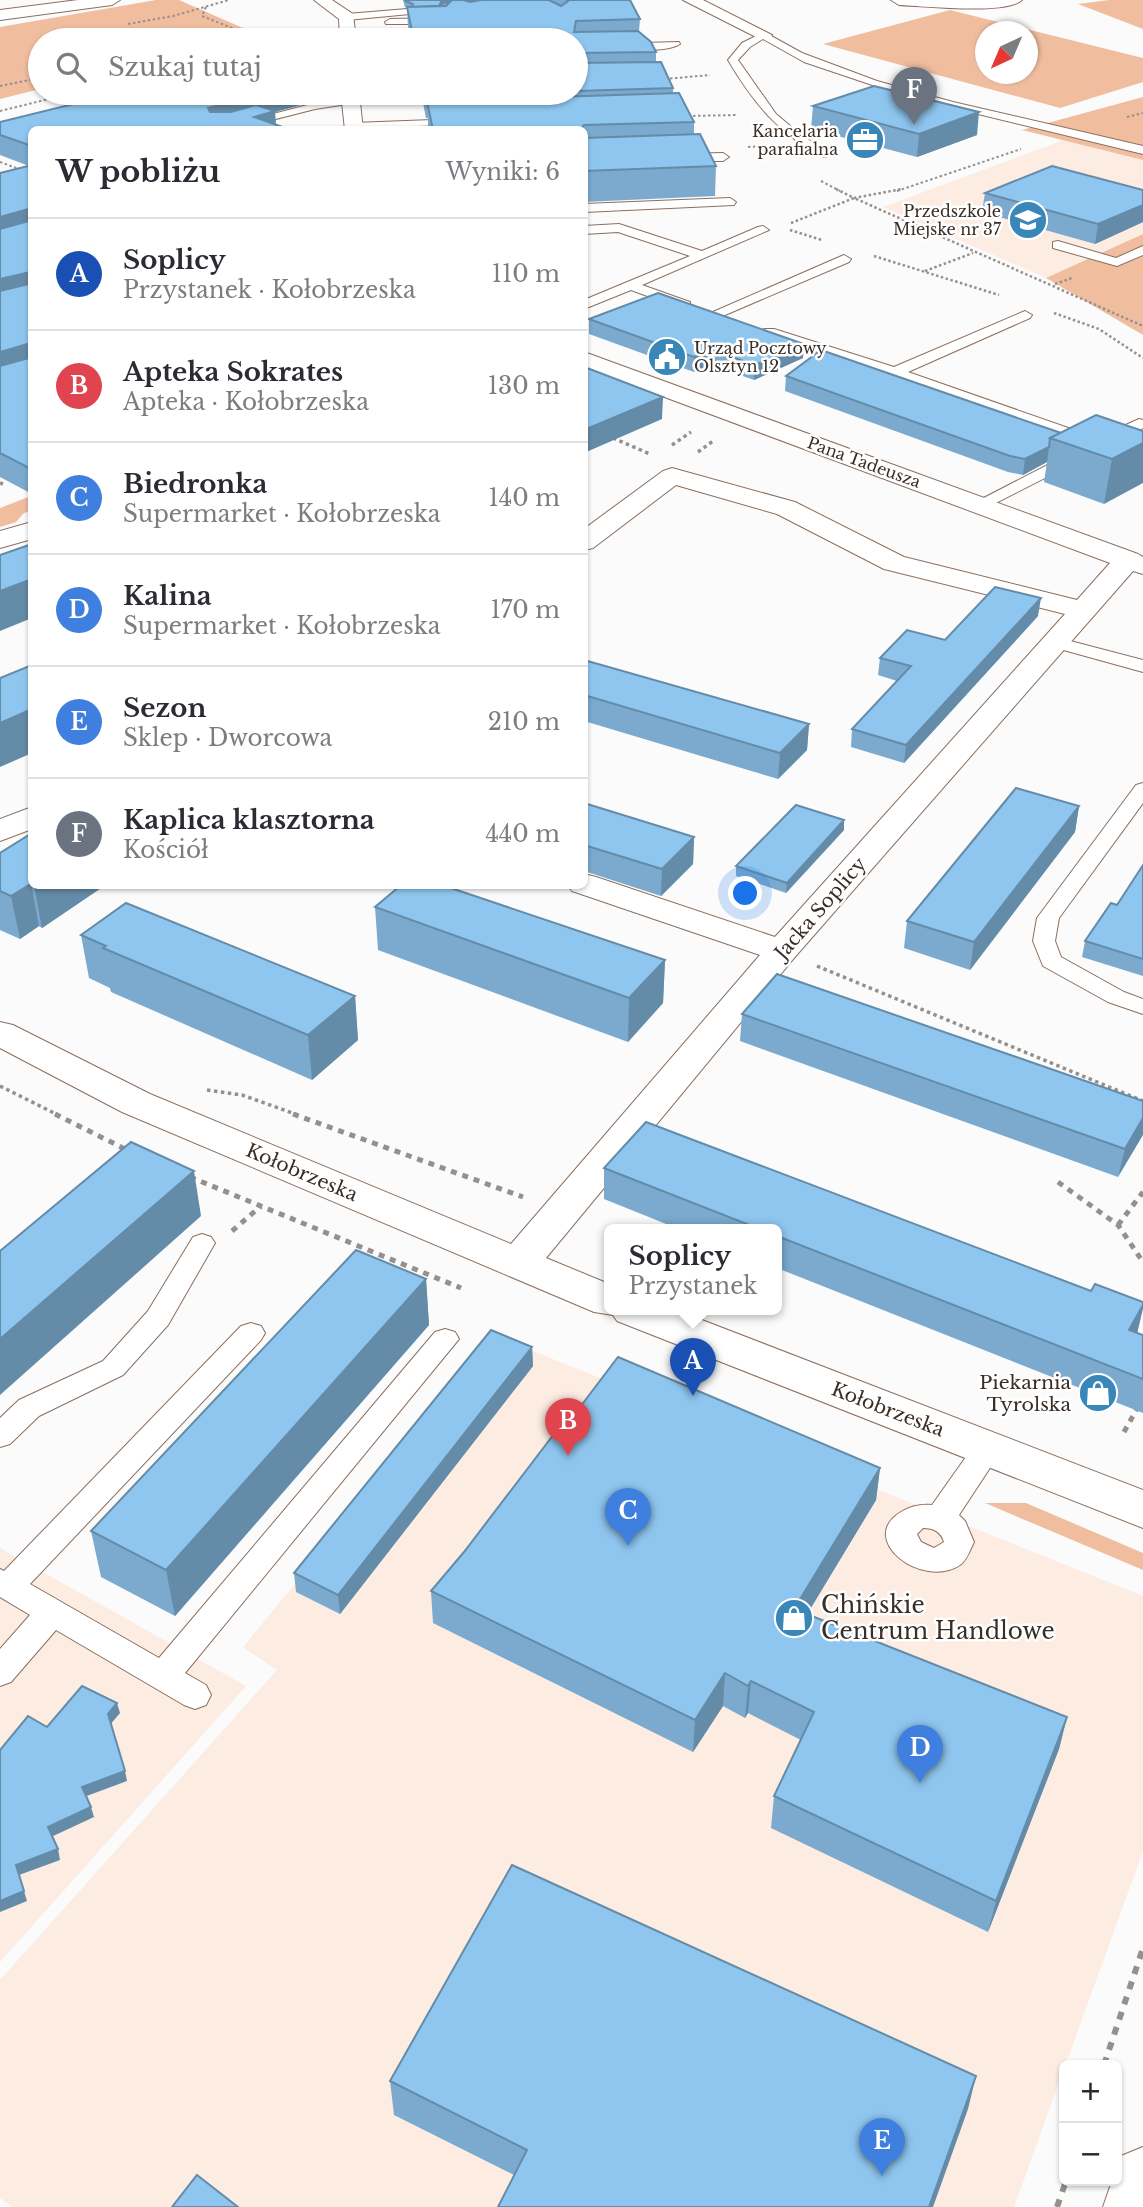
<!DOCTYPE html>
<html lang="pl">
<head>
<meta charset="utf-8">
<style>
  body { margin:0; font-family:"Libre Baskerville",serif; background:#f2f2f3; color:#2b2b33 }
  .controls { position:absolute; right:21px; bottom:21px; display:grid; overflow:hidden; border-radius:10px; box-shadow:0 2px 5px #0004 }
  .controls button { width:63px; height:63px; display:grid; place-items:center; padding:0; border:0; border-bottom:2px solid #e1e1e2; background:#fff; color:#2b2b33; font:35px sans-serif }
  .compass { position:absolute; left:975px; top:21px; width:63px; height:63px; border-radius:50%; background:#fff; box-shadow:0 2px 5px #0004; rotate:224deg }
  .you { position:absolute; left:746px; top:894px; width:24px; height:24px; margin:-18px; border:5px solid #fff; border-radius:50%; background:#1a73e8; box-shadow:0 0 0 10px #1a73e833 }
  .badge { display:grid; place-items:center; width:46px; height:46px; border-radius:50%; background:#3986b9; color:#fff; font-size:23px; font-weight:700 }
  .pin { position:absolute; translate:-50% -58px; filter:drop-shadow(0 2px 4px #0008) }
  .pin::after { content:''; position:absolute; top:37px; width:24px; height:21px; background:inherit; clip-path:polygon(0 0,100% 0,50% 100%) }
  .popup { position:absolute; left:604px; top:1224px; width:178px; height:91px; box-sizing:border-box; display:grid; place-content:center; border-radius:10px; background:#fff; filter:drop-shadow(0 2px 5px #0005); font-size:23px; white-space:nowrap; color:#7c7c81 }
  .popup b { font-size:26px; color:#2b2b33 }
  .popup::after { content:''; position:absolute; left:50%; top:100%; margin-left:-14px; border:14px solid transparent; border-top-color:#fff }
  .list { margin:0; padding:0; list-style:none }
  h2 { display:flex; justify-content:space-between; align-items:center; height:91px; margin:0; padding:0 28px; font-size:30px }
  h2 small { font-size:23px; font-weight:400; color:#7c7c81 }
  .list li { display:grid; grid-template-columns:46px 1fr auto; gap:21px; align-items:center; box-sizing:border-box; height:112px; padding:0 28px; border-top:2px solid #e1e1e2 }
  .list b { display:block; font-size:26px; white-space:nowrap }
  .list p { margin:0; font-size:23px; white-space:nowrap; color:#7c7c81 }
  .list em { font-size:23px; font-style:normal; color:#7c7c81 }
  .icon { flex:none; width:38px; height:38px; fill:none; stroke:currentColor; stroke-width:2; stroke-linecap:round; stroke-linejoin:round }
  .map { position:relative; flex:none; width:1143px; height:2207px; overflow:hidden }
  .search { position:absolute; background:#fff; box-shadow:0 2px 5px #0004; left:28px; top:28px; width:560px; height:77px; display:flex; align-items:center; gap:18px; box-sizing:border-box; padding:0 24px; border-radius:38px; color:#7c7c81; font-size:26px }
  .panel { position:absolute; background:#fff; box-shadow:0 2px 5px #0004; left:28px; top:126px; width:560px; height:763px; border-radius:10px }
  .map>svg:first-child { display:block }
  .built { fill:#fcece2 }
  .green { fill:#f0be9f; fill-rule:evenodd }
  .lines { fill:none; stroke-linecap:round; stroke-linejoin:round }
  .lane-casing { stroke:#8b6f5e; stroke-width:2 }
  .street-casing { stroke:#8b6f5e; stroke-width:2 }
  .secondary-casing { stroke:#8b6f5e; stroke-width:2 }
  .path-far4 { stroke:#96908d; stroke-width:2; stroke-dasharray:2.5 2.5; stroke-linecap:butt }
  .path-far3 { stroke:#96908d; stroke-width:2.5; stroke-dasharray:2.5 2.5; stroke-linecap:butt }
  .path-far2 { stroke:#96908d; stroke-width:3.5; stroke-dasharray:3.5 3.5; stroke-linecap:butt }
  .path-far1 { stroke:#96908d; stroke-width:5; stroke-dasharray:6 6; stroke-linecap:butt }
  .path { stroke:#96908d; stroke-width:6; stroke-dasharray:8 8; stroke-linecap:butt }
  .lane { fill:#fff; fill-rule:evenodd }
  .street { fill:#fff; fill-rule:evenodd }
  .secondary { fill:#fff; fill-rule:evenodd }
  .wall { fill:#7baace }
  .shaded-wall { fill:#648ba7 }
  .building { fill:#8fc6ef; stroke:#648ba7; stroke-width:2 }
  .labels { text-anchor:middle; stroke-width:5; stroke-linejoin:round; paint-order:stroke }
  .far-poi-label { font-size:16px; fill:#3a2e27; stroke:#fff; text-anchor:end }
  .far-street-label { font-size:16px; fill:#3a2e27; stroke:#fff }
  .street-label { font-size:19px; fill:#3a2e27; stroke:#fff }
  .poi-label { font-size:19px; fill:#3a2e27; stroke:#fff; text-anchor:end }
  .near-poi-label { font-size:23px; fill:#3a2e27; stroke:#fff; text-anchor:start }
</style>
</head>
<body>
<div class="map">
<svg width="1143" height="2207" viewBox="0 0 1143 2207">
  <rect width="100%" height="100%" fill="#fbfbfb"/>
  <g class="built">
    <path d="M1064,140L1143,160V234L1046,278L883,207Z"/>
    <path d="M498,1337L1143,1596V1851L1014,2207H12L0,2198V1980L277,1670L243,1647Z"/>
    <path d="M0,1548L246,1686L0,1962Z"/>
  </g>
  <g class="green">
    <path d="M156,0H179L270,40H40V89L0,99V27Z"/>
    <path d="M1109,0H1143V29L1078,4Z"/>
    <path d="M950,10L1143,58V82L1060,108L823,44ZM986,32H1028V74H986Z"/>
    <path d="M1143,97V160L1022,130Z"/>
    <path d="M1143,234V335L1046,278Z"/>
    <path d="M31,496V511L24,513L16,522L0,527V508Z"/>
    <path d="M985,1503H1026L1143,1553V1570Z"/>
  </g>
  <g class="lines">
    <g class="lane-casing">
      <g id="lane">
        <path d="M407,9L412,12L410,14L347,20L342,17L347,14Z"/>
        <path d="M390,19L441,18L446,21L441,24H386L385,22Z"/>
        <path d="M764,32L802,53L877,81L953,102L1143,146V154L908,97L804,62L763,39L750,47L738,60L776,114L801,135L834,155L824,157C779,135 753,102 728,60L742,43Z"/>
        <path d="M679,42L680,44C671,50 646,52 637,46L642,43Z"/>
        <path d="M350,98L354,99V103L315,109L233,130H212L315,103Z"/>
        <path d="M459,119L463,120V124L353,129L347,126L353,123Z"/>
        <path d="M678,154L723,153L729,157L723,161H674L672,158Z"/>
        <path d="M730,198L736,202L734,205L584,212V204Z"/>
        <path d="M619,224L702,251L758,227L763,226L769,230L642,285L690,302V308H680L631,290L584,309V300L690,256L618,232L584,234V226Z"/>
        <path d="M1058,241L1116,258L1143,246V255L1117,266L1053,248V242Z"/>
        <path d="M844,255L851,259L849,262L718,318H708L706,315Z"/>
        <path d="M1025,311L1032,315L1030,318L908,372L1097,438L1139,419L1143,420V428L982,510L976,508L974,505L976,502L1086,445L890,375L764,335L762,332L764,329H774L894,367Z"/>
        <path d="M1055,637L1143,660V672L1049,646L1046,642Z"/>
        <path d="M1143,783V803L1059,918L1055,941L1061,957L1124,992L1143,999V1014L1108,1002L1043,966L1033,941L1037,918L1136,785Z"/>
        <path d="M202,1234L211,1237L215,1243L168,1325L123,1375L39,1416L10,1444L0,1447V1418L19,1400L103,1361L148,1311L193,1237Z"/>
        <path d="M251,1323L261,1326L265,1333L261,1340L30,1584L159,1658L435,1332L445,1329L455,1332L459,1339L185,1673L206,1685L211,1695L206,1705L195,1709L184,1705L56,1630L11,1682L0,1686V1649L30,1615L0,1597V1569L4,1571L241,1326Z"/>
        <path d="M988,1437L998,1440L1003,1448L959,1515L965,1521L974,1542C970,1550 967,1560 960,1565C922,1590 856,1539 901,1512C911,1506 921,1504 932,1505L978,1440ZM923,1528C934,1528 941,1532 944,1542L934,1548L921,1542L917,1534Z"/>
      </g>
    </g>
    <g class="street-casing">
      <g id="street">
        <path d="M314,0H332L353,14L356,40H340L339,19Z"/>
        <path d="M683,0H703L772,35L770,38H758Z"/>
        <path d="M891,0H1022C1006,15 923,6 899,5Z"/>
        <path d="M341,93H359L363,130H345Z"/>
        <path d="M584,352L1138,554L1143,557V574L1133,571L794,958L546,1258L609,1284V1310H676L1143,1490V1528L617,1321L613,1315L594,1312L122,1112L0,1048V1022L13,1025L150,1094L511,1244L760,955L572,891L568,886H584V874L596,877L775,937L1065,614L884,569L777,514L676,485L593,548L584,550V529L663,471L672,468L795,502L904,557L1077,600L1110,563L584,367Z"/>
        <path d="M32,522V539L0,548V531Z"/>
        <path d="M32,807V829L0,841V819Z"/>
      </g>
    </g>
    <g class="secondary-casing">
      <g id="secondary">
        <path d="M78,0H120L112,5L0,20V10Z"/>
        <path d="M1143,2147V2207H1103L1112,2181H1117V2168L1121,2156Z"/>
      </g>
    </g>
    <g class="path-far4">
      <path d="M206,7L202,16L242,32L243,35L227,40"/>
      <path d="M128,24L173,16L229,0"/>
      <path d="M665,79L710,75"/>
      <path d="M0,86L40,78"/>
      <path d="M0,111L73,93"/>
      <path d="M688,116L737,115"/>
      <path d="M1127,117L1143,113"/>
      <path d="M748,147L767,146"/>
      <path d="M0,162L32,174"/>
      <path d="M821,181L840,191"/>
      <path d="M897,191L1021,149"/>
    </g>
    <g class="path-far3">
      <path d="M836,189L854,198L902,189"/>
      <path d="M791,223L854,198L1143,326"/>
      <path d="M790,230L822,240"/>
      <path d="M874,256L999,295"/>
      <path d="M925,271L973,253"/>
      <path d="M1055,284L1072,278"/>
      <path d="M1054,313L1099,329L1143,358"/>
    </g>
    <g class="path-far2">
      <path d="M613,438L650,454"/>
      <path d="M672,445L691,432"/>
      <path d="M698,452L713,441"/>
      <path d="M0,483L3,484"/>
      <path d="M817,966L1143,1101"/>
      <path d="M0,1086L58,1115"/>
      <path d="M207,1090L242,1095L298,1115"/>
    </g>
    <g class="path-far1">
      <path d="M55,1114L127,1150"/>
      <path d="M293,1114L523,1197"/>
      <path d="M190,1177L461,1288"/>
      <path d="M1058,1182L1118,1225L1143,1262"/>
      <path d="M1118,1225L1143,1192"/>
      <path d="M232,1231L261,1206"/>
      <path d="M1124,1432L1143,1398"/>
    </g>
    <g class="path">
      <path d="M1104,2065L1143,1948"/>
      <path d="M1057,2207L1066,2181"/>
    </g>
    <use href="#lane" class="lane"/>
    <use href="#street" class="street"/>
    <use href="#secondary" class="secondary"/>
  </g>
  <g class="wall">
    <path d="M403,0H630L640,19L639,31L656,52V62L673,88V93L694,122V135L716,166L715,196L584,202V130H428V118H426L421,93H576V40H411L408,27L407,8L405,7Z"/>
    <path d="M118,93H322V99L275,112L276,124L32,130V494L0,477V173L29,166L0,155V122Z"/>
    <path d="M813,106L977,135L917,157L811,129Z"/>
    <path d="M1143,190V222L1095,244L982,212L985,193Z"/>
    <path d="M589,319L803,358L754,380L712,365L694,372L589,334Z"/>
    <path d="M786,376L1061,433L1143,431L1104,504L1044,482L1047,462L1023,475L1008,472L785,391Z"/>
    <path d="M1038,616L904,763L851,747L852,729L897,681L878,675L880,658Z"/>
    <path d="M584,660L809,724L807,750L778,779L584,721Z"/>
    <path d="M584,803L694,837L693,864L661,896L584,871Z"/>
    <path d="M1079,806L1075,832L970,970L904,948L907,921Z"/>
    <path d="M844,820V830L786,893L736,876V866Z"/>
    <path d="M32,833V886H104L42,928L39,926L20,939L0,930V853Z"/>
    <path d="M1143,865V976L1082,957L1085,941L1117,905Z"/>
    <path d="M375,907L665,960L663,1003L628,1042L378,950Z"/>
    <path d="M81,935L355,996L358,1040L312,1080L111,992L110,988L89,978Z"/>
    <path d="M742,1014L1143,1101L1118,1177L740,1041Z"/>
    <path d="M604,1168L1091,1291L1143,1308L1137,1333L1143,1335V1413L777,1268V1230H681L604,1199Z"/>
    <path d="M426,1279L429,1325L175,1616L101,1577L91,1531Z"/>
    <path d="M532,1347L533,1366L340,1614L296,1592L294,1573Z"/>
    <path d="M574,1415L880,1468L876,1500L807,1614L1067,1717L1059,1749L988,1932L771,1828L774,1796L801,1740L748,1713L745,1718L723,1706L693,1752L433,1623L431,1591L464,1552Z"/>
    <path d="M390,2081L968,2109L514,2175L394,2115Z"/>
  </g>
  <g class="shaded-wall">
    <path d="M442,0H489V9L463,1L443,4L438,15V10Z"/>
    <path d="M266,93H322V99L275,112L276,130L210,129L208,108Z"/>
    <path d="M979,112L977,135L917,157L919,134Z"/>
    <path d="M1143,205V222L1095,244L1098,224Z"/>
    <path d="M28,209L31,231L0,241V217Z"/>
    <path d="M30,272L32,283L0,304V279Z"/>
    <path d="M27,344L31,369L0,379V352Z"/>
    <path d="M804,344L803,358L754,380L755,365Z"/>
    <path d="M712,350V365L694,372V357Z"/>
    <path d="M663,397L662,419L584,453V430Z"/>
    <path d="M1143,443V483L1104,504L1112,459Z"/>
    <path d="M1049,447L1047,462L1023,475L1025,459Z"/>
    <path d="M29,468H32V482Z"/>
    <path d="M32,579V618L0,631V591Z"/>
    <path d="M1041,598L1038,616L904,763L906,745Z"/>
    <path d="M32,709V753L0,767V723Z"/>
    <path d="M809,724L807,750L778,779L780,753Z"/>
    <path d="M1079,806L1075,832L970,970L974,942Z"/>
    <path d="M844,820V830L786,893L787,883Z"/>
    <path d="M694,837L693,864L661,896L662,869Z"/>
    <path d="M31,883L39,926L20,939L11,896Z"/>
    <path d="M34,886H104L42,928Z"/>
    <path d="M665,960L663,1003L628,1042L629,998Z"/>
    <path d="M355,996L358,1040L312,1080L308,1035Z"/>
    <path d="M1143,1118V1135L1118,1177L1125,1149Z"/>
    <path d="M194,1171L201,1216L0,1395V1339Z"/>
    <path d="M426,1279L429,1325L175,1616L166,1570Z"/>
    <path d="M1143,1305V1308L1137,1334L1129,1330Z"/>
    <path d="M532,1347L533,1366L340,1614L338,1595Z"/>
    <path d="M880,1468L876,1500L791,1641L794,1609Z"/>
    <path d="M725,1673L723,1706L693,1752L695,1720Z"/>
    <path d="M751,1681L748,1713L745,1718L748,1686Z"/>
    <path d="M117,1703L120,1713L110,1725L108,1714Z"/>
    <path d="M1067,1717L1059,1749L988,1932L996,1901Z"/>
    <path d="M125,1771L127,1781L84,1797L82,1787Z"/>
    <path d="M91,1807L94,1817L51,1837L48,1827Z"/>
    <path d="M58,1849L60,1860L19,1875L16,1865Z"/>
    <path d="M24,1891L27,1901L0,1912V1901Z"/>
    <path d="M976,2076L968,2109L933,2207H929Z"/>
  </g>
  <g class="building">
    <path d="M404,0H442L439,6L412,7L413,4Z"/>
    <path d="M452,0H463L470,2L481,0H549L561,6L568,1L567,0H630L640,19L576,21L574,32L638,31L651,42L656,52L576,53V40H414L407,7L446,6Z"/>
    <path d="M661,62L673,88L576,91V63Z"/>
    <path d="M874,86L979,112L919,134L813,106Z"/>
    <path d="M118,93H266L208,108L210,112H231L256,105L275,111L254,117L291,130H32V146L0,135V122Z"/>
    <path d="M424,93H524L425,96Z"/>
    <path d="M679,93L694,122L584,125L581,128L582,130H433L427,101Z"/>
    <path d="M700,134L716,166L584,171V138Z"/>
    <path d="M32,165V332L29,337L32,338V468H29L0,453V366L29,358L31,347L27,344L0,352V291L29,284L30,272L0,279V229L29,221L31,211L28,209L0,217V173Z"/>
    <path d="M1052,166L1143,190V205L1098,224L985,193Z"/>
    <path d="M658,293L804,344L755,365L712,350L694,357L589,319Z"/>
    <path d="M821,350L1061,433L1050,438L1049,447L1025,459L1010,456L786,376Z"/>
    <path d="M587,368L663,397L584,430V369Z"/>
    <path d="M1096,415L1143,431V443L1112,459L1050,438Z"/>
    <path d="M32,544V579L0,591V555Z"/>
    <path d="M995,587L1041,598L906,745L852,729L911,666L880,658L907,630L945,640Z"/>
    <path d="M584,660L809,724L780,753L584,695Z"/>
    <path d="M32,665V709L0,723V678Z"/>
    <path d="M1016,788L1079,806L974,942L907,921Z"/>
    <path d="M584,803L694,837L662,869L584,845Z"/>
    <path d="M796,805L844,820L787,883L736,866Z"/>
    <path d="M32,833V883L11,896L0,891V853Z"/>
    <path d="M1143,865V959L1085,941L1111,903L1117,905Z"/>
    <path d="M400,886H445L665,960L629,998L375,907Z"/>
    <path d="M126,903L355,996L308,1035L103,948L106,946L81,935Z"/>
    <path d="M777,974L1143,1101V1118L1125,1149L742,1014Z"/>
    <path d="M646,1122L1091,1291L1095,1284L1143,1302V1305L1129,1330L1143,1335V1379L777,1236V1230H762L604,1168Z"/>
    <path d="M131,1142L194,1171L0,1339V1251Z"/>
    <path d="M356,1250L426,1279L166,1570L91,1531Z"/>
    <path d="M491,1330L532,1347L338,1595L294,1573Z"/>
    <path d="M618,1357L880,1468L794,1609L1067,1717L996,1901L774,1796L814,1712L751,1681L748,1686L725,1673L695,1720L431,1591L464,1552L570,1413L574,1415Z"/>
    <path d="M82,1686L117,1703L108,1714L125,1771L82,1787L91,1807L48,1827L58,1849L16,1865L24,1891L0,1901V1750L28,1716L47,1727Z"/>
    <path d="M512,1865L976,2076L929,2207H498L527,2150L390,2081Z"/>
    <path d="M197,2175L238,2207H172Z"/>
  </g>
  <defs>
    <g id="office-disc" transform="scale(2.0125)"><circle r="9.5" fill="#3986b9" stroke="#fff"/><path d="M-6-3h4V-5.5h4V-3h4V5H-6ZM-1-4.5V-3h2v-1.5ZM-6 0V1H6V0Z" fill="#fff"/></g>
    <g id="school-disc" transform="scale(2.0125)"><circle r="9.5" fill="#3986b9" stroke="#fff"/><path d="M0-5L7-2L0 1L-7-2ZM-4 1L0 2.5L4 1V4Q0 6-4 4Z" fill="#fff"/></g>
    <g id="civic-disc" transform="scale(2.0125)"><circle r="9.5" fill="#3986b9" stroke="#fff"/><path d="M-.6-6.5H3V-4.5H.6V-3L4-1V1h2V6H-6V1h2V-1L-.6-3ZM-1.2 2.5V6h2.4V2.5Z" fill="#fff"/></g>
    <g id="shop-disc" transform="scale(2.0125)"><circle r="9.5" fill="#3986b9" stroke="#fff"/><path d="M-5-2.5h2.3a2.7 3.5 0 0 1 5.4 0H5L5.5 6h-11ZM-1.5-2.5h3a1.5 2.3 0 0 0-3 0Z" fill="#fff"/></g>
  </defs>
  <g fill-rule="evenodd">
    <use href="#office-disc" x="865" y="140"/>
    <use href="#school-disc" x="1028" y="220"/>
    <use href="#civic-disc" x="667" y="357"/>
    <use href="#shop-disc" x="1098" y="1393"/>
    <use href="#shop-disc" x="794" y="1618"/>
  </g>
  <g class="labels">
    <g class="far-poi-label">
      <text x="838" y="137">Kancelaria<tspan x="838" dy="18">parafialna</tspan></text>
      <text x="1001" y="217">Przedszkole<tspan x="1001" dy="18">Miejske nr 37</tspan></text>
      <text x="694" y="354" text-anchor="start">Urząd Pocztowy<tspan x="694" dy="18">Olsztyn 12</tspan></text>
    </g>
    <g class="far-street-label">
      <text transform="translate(864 462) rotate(20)" y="6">Pana Tadeusza</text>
    </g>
    <g class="street-label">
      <text transform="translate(820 908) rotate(-49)" y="7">Jacka Soplicy</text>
      <text transform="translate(302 1172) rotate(23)" y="7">Kołobrzeska</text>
      <text transform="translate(888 1409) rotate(21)" y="7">Kołobrzeska</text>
    </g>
    <g class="poi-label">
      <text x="1071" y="1389">Piekarnia<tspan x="1071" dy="22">Tyrolska</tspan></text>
    </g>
    <g class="near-poi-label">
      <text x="821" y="1613">Chińskie<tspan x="821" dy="26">Centrum Handlowe</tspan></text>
    </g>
  </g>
</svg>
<div class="controls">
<button>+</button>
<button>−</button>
</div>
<svg class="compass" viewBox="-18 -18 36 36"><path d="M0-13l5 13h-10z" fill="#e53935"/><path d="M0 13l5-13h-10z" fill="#7c7c81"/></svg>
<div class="you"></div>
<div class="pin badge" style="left:693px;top:1396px;background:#1a4fb4">A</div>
<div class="popup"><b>Soplicy</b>Przystanek</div>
<div class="pin badge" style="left:568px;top:1456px;background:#e0444e">B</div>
<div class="pin badge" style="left:628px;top:1546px;background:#3f7fe0">C</div>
<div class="pin badge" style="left:920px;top:1783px;background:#3f7fe0">D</div>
<div class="pin badge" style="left:882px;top:2176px;background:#3f7fe0">E</div>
<div class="pin badge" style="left:914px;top:125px;background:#6b7280">F</div>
<div class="search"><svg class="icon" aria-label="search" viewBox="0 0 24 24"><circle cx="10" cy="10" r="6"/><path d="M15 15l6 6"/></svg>Szukaj tutaj</div>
<section class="panel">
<h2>W pobliżu<small>Wyniki: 6</small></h2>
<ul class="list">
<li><span class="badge" style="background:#1a4fb4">A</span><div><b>Soplicy</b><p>Przystanek · Kołobrzeska</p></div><em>110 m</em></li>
<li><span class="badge" style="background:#e0444e">B</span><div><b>Apteka Sokrates</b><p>Apteka · Kołobrzeska</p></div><em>130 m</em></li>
<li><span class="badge" style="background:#3f7fe0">C</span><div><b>Biedronka</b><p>Supermarket · Kołobrzeska</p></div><em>140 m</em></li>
<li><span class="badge" style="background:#3f7fe0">D</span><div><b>Kalina</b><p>Supermarket · Kołobrzeska</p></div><em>170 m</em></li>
<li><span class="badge" style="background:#3f7fe0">E</span><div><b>Sezon</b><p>Sklep · Dworcowa</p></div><em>210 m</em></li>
<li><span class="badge" style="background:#6b7280">F</span><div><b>Kaplica klasztorna</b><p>Kościół</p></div><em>440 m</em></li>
</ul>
</section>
</div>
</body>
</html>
